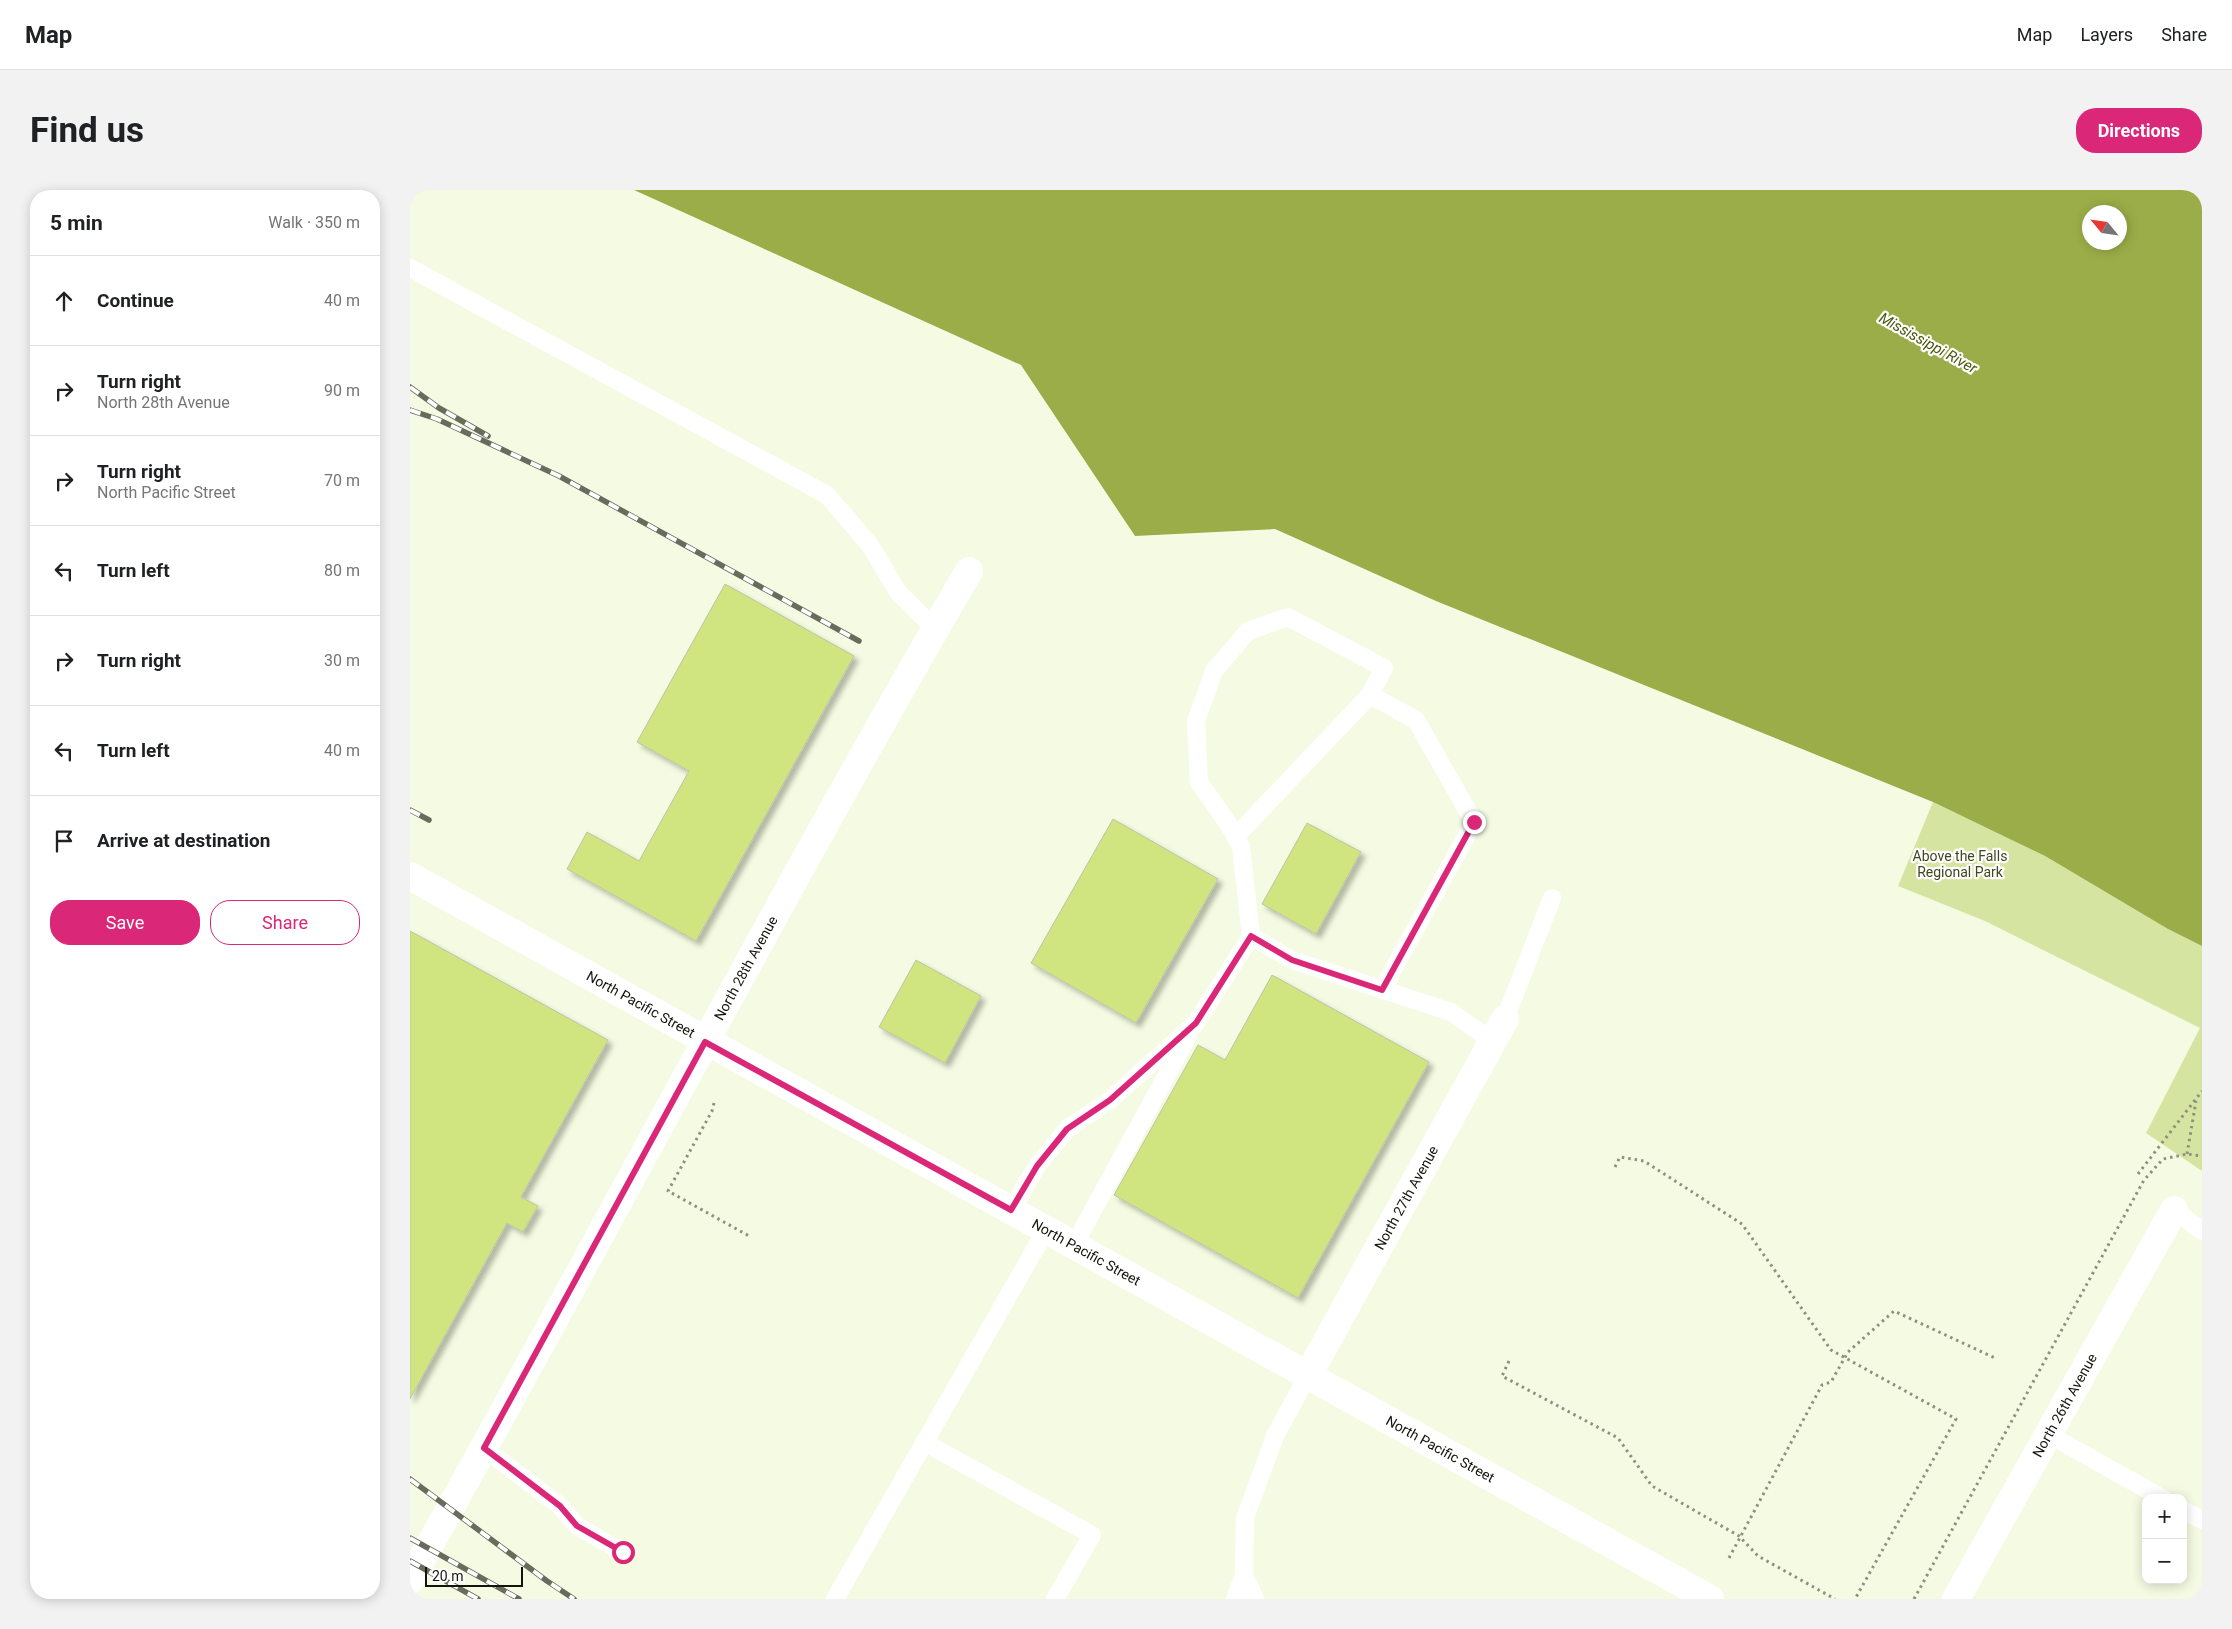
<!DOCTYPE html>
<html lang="en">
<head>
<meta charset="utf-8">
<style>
  body { margin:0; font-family:Roboto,sans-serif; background:#f2f2f2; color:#202124 }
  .controls { position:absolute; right:15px; bottom:15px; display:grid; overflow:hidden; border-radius:10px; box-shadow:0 2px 12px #0003 }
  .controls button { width:45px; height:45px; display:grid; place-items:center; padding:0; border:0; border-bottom:1px solid #e0e0e0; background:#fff; color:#202124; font:25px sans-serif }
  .compass { position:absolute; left:1672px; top:15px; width:45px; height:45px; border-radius:50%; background:#fff; box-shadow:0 2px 12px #0003; rotate:299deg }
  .scale { position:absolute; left:15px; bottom:12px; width:98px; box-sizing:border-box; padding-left:5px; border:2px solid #13150c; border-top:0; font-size:14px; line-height:18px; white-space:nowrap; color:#13150c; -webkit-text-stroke:4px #fff; paint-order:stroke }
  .stop { position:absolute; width:15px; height:15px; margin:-11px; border:4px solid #db2777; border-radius:50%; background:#fff }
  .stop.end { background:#db2777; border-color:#fff; box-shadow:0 1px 5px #0008 }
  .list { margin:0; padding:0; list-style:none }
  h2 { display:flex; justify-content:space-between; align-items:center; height:65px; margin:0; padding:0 20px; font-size:21px }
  h2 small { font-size:16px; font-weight:400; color:#757577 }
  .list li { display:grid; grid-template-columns:32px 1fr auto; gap:15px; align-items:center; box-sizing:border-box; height:90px; padding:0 20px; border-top:1px solid #e0e0e0 }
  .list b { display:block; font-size:19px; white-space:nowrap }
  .list p { margin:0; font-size:16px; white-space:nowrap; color:#757577 }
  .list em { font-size:16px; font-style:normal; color:#757577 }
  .actions { display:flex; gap:10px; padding:15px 20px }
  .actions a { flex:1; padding:11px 0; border:1px solid #db2777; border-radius:20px; text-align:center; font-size:18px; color:#db2777 }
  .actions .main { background:#db2777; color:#fff }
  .icon { flex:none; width:28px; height:28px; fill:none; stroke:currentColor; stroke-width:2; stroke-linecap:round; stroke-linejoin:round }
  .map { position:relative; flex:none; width:1792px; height:1409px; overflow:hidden; border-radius:20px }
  header { display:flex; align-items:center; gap:30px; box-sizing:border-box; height:70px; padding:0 25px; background:#fff; border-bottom:1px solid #e0e0e0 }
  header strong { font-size:24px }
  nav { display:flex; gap:28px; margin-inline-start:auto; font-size:18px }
  .intro { display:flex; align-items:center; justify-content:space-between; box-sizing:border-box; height:120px; padding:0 30px }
  h1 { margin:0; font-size:35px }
  .button { padding:12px 22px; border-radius:20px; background:#db2777; color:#fff; font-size:18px; font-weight:700 }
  main { display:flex; gap:30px; padding:0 30px }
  aside { flex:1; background:#fff; border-radius:20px; box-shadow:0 2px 12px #0003 }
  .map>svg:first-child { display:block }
  .green { fill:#d6e4a2 }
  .water { fill:#9bad48; fill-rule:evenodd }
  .building { fill:#d0e47f; stroke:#bdc3aa; filter:url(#shadow) }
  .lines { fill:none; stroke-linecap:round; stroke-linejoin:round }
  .path { stroke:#8d9180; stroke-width:3; stroke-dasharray:2.5 4; stroke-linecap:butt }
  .lane { stroke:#fff; stroke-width:18 }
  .street { stroke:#fff; stroke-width:28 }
  .secondary { stroke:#fff; stroke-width:28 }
  .rail-casing { stroke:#696c5d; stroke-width:5.5 }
  .rail { stroke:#fff; stroke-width:4; stroke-dasharray:11; stroke-linecap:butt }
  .route { stroke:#db2777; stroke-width:6 }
  .labels { text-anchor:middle; stroke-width:4.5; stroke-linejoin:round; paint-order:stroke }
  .park-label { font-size:14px; fill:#40471e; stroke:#fff }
  .street-label { font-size:14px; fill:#13150c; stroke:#fff }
  .water-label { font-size:15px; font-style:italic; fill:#4d580d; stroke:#fff }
</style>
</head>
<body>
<header>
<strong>Map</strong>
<nav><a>Map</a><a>Layers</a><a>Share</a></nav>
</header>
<div class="intro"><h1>Find us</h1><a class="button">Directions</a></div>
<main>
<aside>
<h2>5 min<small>Walk · 350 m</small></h2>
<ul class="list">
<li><svg class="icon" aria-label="ahead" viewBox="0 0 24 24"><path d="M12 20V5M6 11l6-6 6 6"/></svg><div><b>Continue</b></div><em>40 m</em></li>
<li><svg class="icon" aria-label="right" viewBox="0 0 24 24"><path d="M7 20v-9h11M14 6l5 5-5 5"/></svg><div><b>Turn right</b><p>North 28th Avenue</p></div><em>90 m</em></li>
<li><svg class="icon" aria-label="right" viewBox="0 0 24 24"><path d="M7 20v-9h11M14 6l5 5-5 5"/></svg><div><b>Turn right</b><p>North Pacific Street</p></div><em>70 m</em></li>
<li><svg class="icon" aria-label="left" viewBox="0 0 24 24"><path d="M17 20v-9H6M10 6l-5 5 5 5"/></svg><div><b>Turn left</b></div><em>80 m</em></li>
<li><svg class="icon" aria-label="right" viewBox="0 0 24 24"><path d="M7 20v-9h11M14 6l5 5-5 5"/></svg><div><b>Turn right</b></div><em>30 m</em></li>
<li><svg class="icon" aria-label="left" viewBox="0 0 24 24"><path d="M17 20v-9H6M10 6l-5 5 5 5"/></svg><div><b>Turn left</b></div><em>40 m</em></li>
<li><svg class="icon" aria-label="arrive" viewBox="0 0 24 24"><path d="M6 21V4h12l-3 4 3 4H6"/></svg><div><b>Arrive at destination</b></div></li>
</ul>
<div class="actions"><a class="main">Save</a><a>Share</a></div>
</aside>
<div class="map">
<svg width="1792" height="1409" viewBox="0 0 1792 1409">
  <defs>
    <filter id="shadow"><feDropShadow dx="4.5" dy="4.5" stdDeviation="2.5" flood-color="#0004"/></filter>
  </defs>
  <rect width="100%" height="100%" fill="#f5fbe2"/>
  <path class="green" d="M1523,612L1635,666L1758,739L1792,756V981L1736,943L1790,838L1575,731L1488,696Z"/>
  <path class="water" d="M224,0H1792V756L1758,739L1635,666L1523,612L1026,411L865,339L725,346L611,175ZM1680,22H1710V52H1680Z"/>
  <g class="building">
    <path d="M315,394L444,466L286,751L157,679L177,642L229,671L279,581L227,552Z"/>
    <path d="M703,629L808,689L726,833L621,773Z"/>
    <path d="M897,633L951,662L906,744L852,714Z"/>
    <path d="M0,741L198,850L111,1007L128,1016L113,1042L97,1033L0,1209Z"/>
    <path d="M506,770L571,806L535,873L469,837Z"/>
    <path d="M862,785L1019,872L888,1108L704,1005L788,855L815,870Z"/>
  </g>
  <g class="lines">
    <g class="path">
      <path d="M304,913L302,921L258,1001L341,1047"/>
      <path d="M1777,964L1786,911"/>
      <path d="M1205,977L1210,967L1234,971L1332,1034L1421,1160L1546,1229L1445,1409"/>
      <path d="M1728,984L1792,901"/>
      <path d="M1099,1171L1092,1186L1208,1248L1242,1296L1329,1346L1348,1366L1425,1409"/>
      <path d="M1319,1368L1412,1195L1421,1192L1438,1162L1484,1121L1587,1169"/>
      <path d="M1504,1409L1734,990L1753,969L1777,964L1792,966"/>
    </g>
    <g class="lane">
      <path d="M0,78L417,305L460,355L488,402L525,439"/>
      <path d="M826,646L960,505"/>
      <path d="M841,746L831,656L817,632L789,592L786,531L804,481L838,441L878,427L974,478L960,505L1006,530L1064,632L972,800"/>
      <path d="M1095,829L1142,708"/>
      <path d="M601,1020L627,976L657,939L700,910L786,833L841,746L882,770L1041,822L1082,851"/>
      <path d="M1764,1020L1792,1041"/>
      <path d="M664,1055L778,846"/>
      <path d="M1638,1244L1752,1308"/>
      <path d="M514,1252L682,1345L645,1409"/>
      <path d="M74,1258L150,1316L167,1336L213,1362"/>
      <path d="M1773,1320L1792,1330"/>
      <path d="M425,1409L636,1040"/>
      <path d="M825,1409L834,1385"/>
      <path d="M845,1409L834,1385L835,1328L865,1246L897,1187"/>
    </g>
    <g class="street">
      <path id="s1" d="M897,1187L1095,829"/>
      <path id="s2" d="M0,1390C189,1055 365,713 559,381"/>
      <path id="s3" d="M1546,1409L1764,1020"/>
    </g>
    <path class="secondary" id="s4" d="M0,686L1300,1409"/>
    <g class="rail-casing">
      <g id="rail">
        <path d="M0,197L29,218L78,246"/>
        <path d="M0,220L27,229L149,286L449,451"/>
        <path d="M0,620L19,630"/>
        <path d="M0,1289L137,1391L164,1409"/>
        <path d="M0,1348L109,1409"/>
        <path d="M0,1371L68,1409"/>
      </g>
    </g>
    <use href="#rail" class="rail"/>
  </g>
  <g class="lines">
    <path class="route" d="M213,1362L167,1336L150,1316L74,1258L295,852L601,1020L627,976L657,939L700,910L786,833L841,746L882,770L972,800L1064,632"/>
  </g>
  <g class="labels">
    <g class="park-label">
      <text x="1550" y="671">Above the Falls<tspan x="1550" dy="16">Regional Park</tspan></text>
    </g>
    <g class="street-label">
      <text dy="5" stroke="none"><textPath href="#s2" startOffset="698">North 28th Avenue</textPath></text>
      <text dy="5" stroke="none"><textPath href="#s4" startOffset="264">North Pacific Street</textPath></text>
      <text dy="5" stroke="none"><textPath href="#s1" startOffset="205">North 27th Avenue</textPath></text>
      <text dy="5" stroke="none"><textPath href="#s4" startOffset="774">North Pacific Street</textPath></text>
      <text dy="5" stroke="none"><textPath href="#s3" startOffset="222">North 26th Avenue</textPath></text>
      <text dy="5" stroke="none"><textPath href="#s4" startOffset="1179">North Pacific Street</textPath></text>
    </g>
    <g class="water-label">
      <text transform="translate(1518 153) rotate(29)" y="5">Mississippi River</text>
    </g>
  </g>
</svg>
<div class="controls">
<button>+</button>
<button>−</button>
</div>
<svg class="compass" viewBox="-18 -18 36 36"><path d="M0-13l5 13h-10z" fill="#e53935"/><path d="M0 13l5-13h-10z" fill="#757577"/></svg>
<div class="scale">20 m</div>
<div class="stop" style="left:213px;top:1362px"></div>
<div class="stop end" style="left:1064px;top:632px"></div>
</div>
</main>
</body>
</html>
